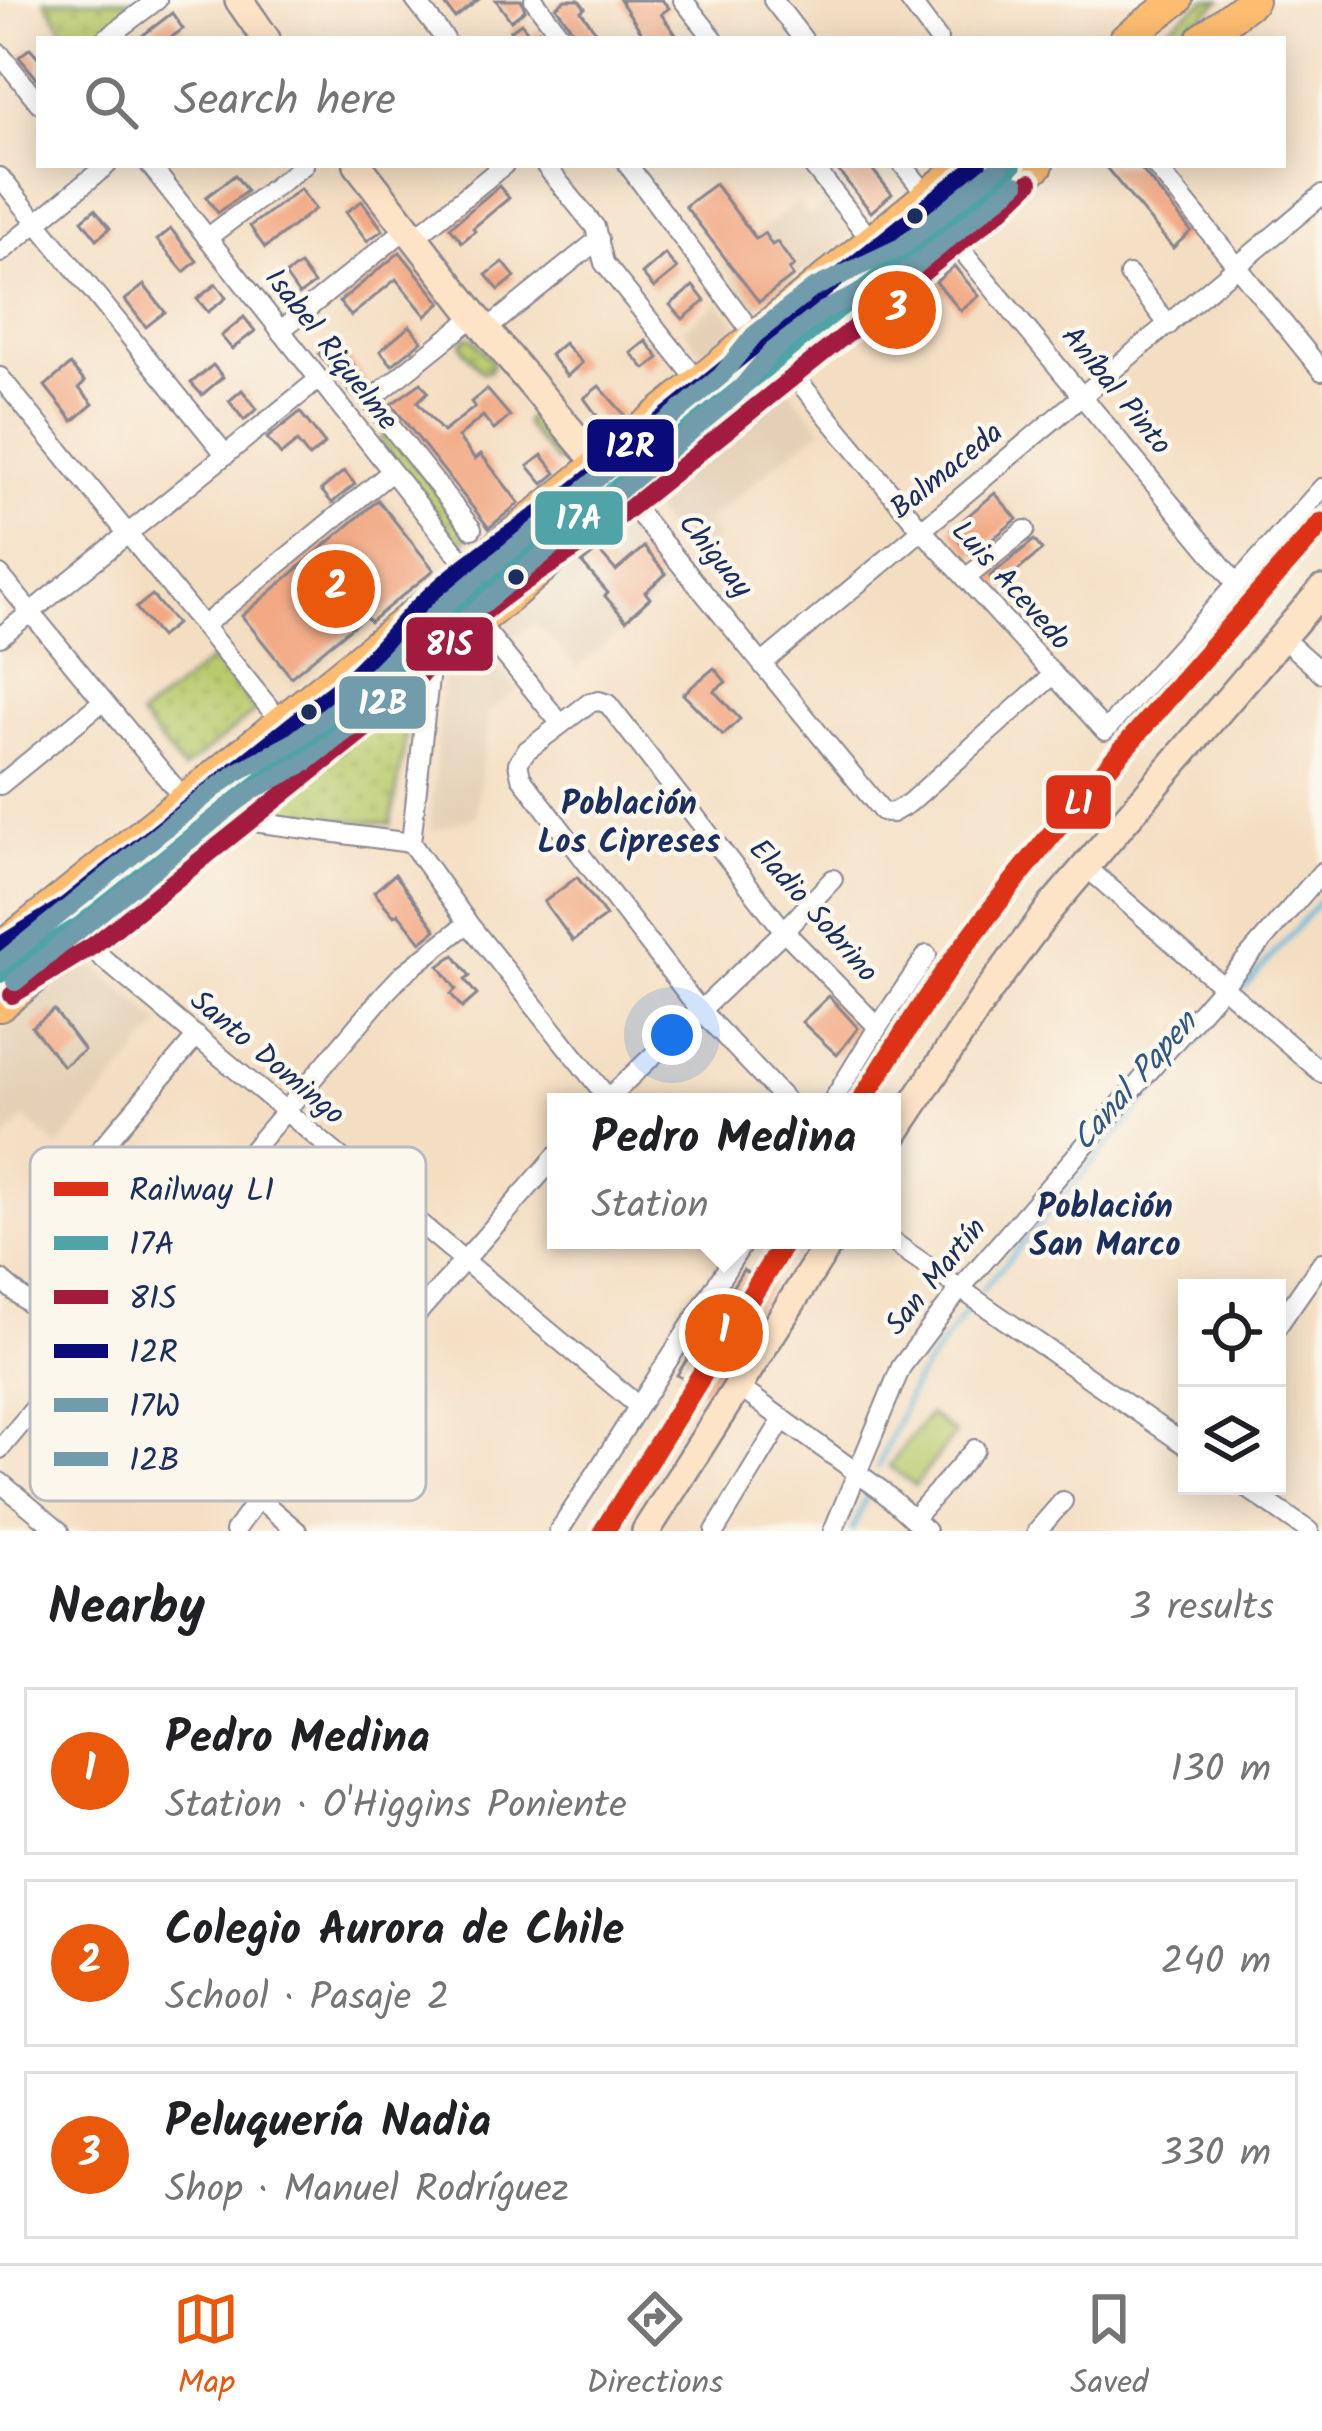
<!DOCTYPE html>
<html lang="en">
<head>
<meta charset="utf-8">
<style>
  body { margin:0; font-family:Kalam,sans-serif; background:#f2f2f2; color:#202124 }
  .controls { position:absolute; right:36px; bottom:36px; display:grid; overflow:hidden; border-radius:0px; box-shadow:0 6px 30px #0003 }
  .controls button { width:108px; height:108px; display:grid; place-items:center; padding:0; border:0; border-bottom:3px solid #e0e0e0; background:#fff; color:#202124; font:60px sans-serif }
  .you { position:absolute; left:672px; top:1035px; width:42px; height:42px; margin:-30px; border:9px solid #fff; border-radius:50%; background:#1a73e8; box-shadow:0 0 0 18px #1a73e833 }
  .badge { display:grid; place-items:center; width:78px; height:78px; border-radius:50%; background:#ea580c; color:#fff; font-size:39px; font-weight:700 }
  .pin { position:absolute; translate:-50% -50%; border:6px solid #fff; box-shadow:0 3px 12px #0006 }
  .popup { position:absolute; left:547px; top:1093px; width:354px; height:156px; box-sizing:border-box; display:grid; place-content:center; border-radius:0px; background:#fff; filter:drop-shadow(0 3px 9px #0005); font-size:39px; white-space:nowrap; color:#757577 }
  .popup b { font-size:45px; color:#202124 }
  .popup::after { content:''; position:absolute; left:50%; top:100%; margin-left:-24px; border:24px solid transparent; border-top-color:#fff }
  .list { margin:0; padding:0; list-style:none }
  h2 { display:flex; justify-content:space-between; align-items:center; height:156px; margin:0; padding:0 48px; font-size:51px }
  h2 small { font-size:39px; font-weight:400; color:#757577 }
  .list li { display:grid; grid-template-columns:78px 1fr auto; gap:36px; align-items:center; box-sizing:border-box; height:168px; margin:0 24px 24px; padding:0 24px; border:3px solid #e0e0e0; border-radius:0px }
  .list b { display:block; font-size:45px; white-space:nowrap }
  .list p { margin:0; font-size:39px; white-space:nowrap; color:#757577 }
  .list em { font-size:39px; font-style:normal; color:#757577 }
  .icon { flex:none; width:66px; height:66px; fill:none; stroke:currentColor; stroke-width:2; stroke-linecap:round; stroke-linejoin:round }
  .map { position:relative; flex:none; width:1322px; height:1531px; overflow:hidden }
  .search { position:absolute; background:#fff; box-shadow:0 6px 30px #0003; left:36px; right:36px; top:36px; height:132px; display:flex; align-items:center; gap:30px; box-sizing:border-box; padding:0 42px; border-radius:0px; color:#757577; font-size:45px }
  .sheet { height:732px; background:#fff }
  nav { display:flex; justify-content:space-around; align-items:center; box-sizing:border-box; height:168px; border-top:3px solid #e0e0e0; background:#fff; font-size:33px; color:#757577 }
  nav a { display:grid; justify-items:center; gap:6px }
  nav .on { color:#ea580c }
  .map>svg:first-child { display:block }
  .built { fill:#e4d0b6 }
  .grass { fill:url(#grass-dots); stroke:#6a7c66; stroke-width:3 }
  .pitch { fill:#b9ca6d; stroke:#6a7c66; stroke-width:3 }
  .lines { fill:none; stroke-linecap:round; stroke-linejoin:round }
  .stream { stroke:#5fbadd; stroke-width:4.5 }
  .building { fill:#f2a883 }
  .street-casing { stroke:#888690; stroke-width:22 }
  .secondary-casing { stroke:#888690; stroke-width:32 }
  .primary-casing { stroke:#888690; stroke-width:34 }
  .street { stroke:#fff; stroke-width:18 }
  .secondary { stroke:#fee4c6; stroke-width:27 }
  .primary { stroke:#fdbc70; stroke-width:30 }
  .bus-1-casing { stroke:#fbf7ec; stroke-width:27 }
  .bus-2-casing { stroke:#fbf7ec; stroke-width:27 }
  .bus-3-casing { stroke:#fbf7ec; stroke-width:27 }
  .bus-4-casing { stroke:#fbf7ec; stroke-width:27 }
  .bus-5-casing { stroke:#fbf7ec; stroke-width:27 }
  .bus-1 { stroke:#50a4a7; stroke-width:18 }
  .bus-2 { stroke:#a31a3f; stroke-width:18 }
  .bus-3 { stroke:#0a0a7a; stroke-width:18 }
  .bus-4 { stroke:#709cac; stroke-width:18 }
  .bus-5 { stroke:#709cac; stroke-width:18 }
  .rail-1-casing { stroke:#fbf7ec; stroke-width:30 }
  .rail-1 { stroke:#dd3018; stroke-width:21 }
  .bus-dot { fill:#1b2f5e; stroke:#fbf7ec; stroke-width:4.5 }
  .labels { text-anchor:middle; stroke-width:9; stroke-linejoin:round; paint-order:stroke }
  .street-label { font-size:30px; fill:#1b2f5e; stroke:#fbf7ec }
  .neighbourhood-label { font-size:33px; font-weight:bold; fill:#1b2f5e; stroke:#fbf7ec }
  .water-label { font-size:33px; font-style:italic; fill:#2f5984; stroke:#fbf7ec }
  .key { fill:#fbf7ec; stroke:#b8bbc1; stroke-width:3 }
  .key-label { font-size:33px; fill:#1b2f5e }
  .line-badge { stroke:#fbf7ec; stroke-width:4.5 }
  .badge-label { font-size:33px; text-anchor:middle; font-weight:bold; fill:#fff }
</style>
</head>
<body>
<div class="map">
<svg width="1322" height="1531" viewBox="0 0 1322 1531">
  <defs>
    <pattern id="grass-dots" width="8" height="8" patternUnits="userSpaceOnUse" patternTransform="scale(3)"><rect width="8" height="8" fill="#b9ca6d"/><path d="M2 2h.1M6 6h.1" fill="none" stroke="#9eae61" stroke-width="1.8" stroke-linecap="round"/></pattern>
  </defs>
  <rect width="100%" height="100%" fill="#fbf7ec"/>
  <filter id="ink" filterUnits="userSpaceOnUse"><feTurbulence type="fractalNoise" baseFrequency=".00833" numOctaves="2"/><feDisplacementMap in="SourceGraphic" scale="24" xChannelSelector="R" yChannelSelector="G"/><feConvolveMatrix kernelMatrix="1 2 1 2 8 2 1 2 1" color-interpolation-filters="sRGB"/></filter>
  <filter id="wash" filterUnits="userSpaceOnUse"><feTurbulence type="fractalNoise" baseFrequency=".004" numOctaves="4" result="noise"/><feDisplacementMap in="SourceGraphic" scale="48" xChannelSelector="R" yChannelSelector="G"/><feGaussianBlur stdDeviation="2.7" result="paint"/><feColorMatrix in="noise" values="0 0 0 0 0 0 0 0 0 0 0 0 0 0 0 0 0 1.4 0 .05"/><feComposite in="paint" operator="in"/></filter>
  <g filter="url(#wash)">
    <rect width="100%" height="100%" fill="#f4dec2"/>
    <g class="built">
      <path d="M829,201L849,227L848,237L755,308L721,262L797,202L809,217Z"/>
      <path d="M719,302L737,325L702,352L684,329Z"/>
      <path d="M783,383L822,428L706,521L718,538L692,559L647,503L654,487Z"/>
      <path d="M378,490L442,568L294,688L231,610Z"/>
      <path d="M617,514L629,515L681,579L578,667L535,622L510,641L499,626L576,560L574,556Z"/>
      <path d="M482,648L517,690L488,713L476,817L430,831L443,679Z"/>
      <path d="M84,958L162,1024L58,1147L24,1118L0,1146V1034Z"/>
    </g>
    <g class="grass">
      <path d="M45,0H142L89,39H69Z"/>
      <path d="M1205,0H1221C1203,17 1178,39 1152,39Z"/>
      <path d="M896,254L636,465L630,458L847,281Z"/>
      <path d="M467,337L473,338L493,363L489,371L482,372L464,350L461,343Z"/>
      <path d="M530,416L536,417L565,452L566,460L556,462L526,426L525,421Z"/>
      <path d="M389,432L471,535L460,544L379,440Z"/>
      <path d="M213,658L256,711L183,770L140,717Z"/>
      <path d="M415,684L391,824L263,810Z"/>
      <path d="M288,750L72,926L0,968L223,789L245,773Z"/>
    </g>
    <path class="pitch" d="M929,1414L955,1434L915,1486L889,1466Z"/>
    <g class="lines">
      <g class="stream">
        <path d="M1245,988L1322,898"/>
        <path d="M982,1290L1226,1010"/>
        <path d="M878,1467L913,1385L969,1307"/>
        <path d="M852,1531L868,1493"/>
      </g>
    </g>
    <g id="blocks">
      <g class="building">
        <path d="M442,0H478L455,18Z"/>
        <path d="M496,0H521L525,10L511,21Z"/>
        <path d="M565,0H579L585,8L581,11L601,39H579L556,7Z"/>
        <path d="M620,0H662L669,8L661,14L679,39H646Z"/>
        <path d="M172,13L183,29L169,39H138Z"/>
        <path d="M521,23L531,36L539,30L546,39H516L510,31Z"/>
        <path d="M30,48L39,58V81L19,57Z"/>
        <path d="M834,165H869L892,194L871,212Z"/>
        <path d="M1104,165H1138L1191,231L1173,248Z"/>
        <path d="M235,175L247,191L218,213L206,197Z"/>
        <path d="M715,184L756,239L764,233L772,245L777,242L794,266L789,270L793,276L759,302L685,206Z"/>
        <path d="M499,186L509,198L473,228L475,231L462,242L450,227Z"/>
        <path d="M300,189L315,209L265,248L250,226Z"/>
        <path d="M362,201L383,230L367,241L346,212Z"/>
        <path d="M95,209L110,228L97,239L82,220Z"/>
        <path d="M171,229L197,261L184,272L157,240Z"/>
        <path d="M400,252L441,303L426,316L396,279L351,316L339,302Z"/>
        <path d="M665,254L677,269L654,288L642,274Z"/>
        <path d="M503,262L515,277L499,290L486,275Z"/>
        <path d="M300,265L314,284L299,295L285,275Z"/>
        <path d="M954,266L979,296L961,311L936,282Z"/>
        <path d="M216,284L226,298L208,312L197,299Z"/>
        <path d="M144,285L165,312L146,327L125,300Z"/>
        <path d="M693,286L705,301L683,319L670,305Z"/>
        <path d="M244,317L255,331L232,349L221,336Z"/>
        <path d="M410,326L422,341L392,365L380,351Z"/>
        <path d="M335,341L368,384L354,397L319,354Z"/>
        <path d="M646,341L659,358L645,369L631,353Z"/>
        <path d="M564,343L582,363L567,376L550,355Z"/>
        <path d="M70,365L85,382L79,388L93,404L73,421L45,386Z"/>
        <path d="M213,365L223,377L202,395L191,383Z"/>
        <path d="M421,383L428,392L417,402L443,432L475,407L471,402L487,389L510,416L494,430L483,416L458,437L475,459L481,454L519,503L489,528L391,404Z"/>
        <path d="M599,386L624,414L606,428L584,398Z"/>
        <path d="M242,390L257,409L244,420L229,401Z"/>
        <path d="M300,412L325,444L309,457L297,442L281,455L267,438Z"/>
        <path d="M542,455L556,473L543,484L528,466Z"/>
        <path d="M344,471L355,484L332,503L321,490Z"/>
        <path d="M995,493L1017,519L972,556L951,530Z"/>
        <path d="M378,500L434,570L370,622L365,616L291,677L242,616Z"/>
        <path d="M1034,540L1042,550L999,587L990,576Z"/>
        <path d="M644,547L666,574L645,592L650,598L626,620L605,596L608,593L582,563L598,550L616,571Z"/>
        <path d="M152,595L176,624L160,637L136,608Z"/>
        <path d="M714,668L726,682L714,691L740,719L723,735L683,694Z"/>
        <path d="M395,874L436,930L421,942L398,913L394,916L374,892Z"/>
        <path d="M577,877L606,916L573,941L544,902Z"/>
        <path d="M454,955L470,976L465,980L477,995L462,1008L451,994L456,989L439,966Z"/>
        <path d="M829,996L858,1028L837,1055L802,1022Z"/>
        <path d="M54,1010L84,1050L63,1066L32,1027Z"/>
        <path d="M743,1270L772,1287L706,1393L677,1375Z"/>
      </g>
    </g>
  </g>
  <g filter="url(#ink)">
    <use href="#blocks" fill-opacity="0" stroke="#888690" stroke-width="3"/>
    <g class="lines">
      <g class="street-casing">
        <g id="street">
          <path d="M415,0L445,39"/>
          <path d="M534,0L563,39"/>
          <path d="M683,0L714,39"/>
          <path d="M773,0L803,39"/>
          <path d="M909,0L938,39"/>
          <path d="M105,39L157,0"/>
          <path d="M0,54L39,103"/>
          <path d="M150,165L469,569"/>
          <path d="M545,165L595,227L604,263L698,381"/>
          <path d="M628,165L754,335"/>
          <path d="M812,165L871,240"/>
          <path d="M903,165L927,195"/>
          <path d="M1155,165L1322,371"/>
          <path d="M0,177L226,455"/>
          <path d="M950,236L1236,583"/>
          <path d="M207,238L304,165"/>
          <path d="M414,238L504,165"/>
          <path d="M0,253L107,165"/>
          <path d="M1129,275L1169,325"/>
          <path d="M486,330L599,239"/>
          <path d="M280,331L407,228"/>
          <path d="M785,365L921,529L1105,731L1322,488"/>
          <path d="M0,377L281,722"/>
          <path d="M624,495L882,811L892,813L909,803L1052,676"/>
          <path d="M472,529L370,400L475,316"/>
          <path d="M0,575L184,799"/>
          <path d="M966,578L1025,530"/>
          <path d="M478,622L561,724"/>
          <path d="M203,626L391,472"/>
          <path d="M0,637L318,380"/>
          <path d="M1281,637L1322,673"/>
          <path d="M431,660L411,843L468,923L611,1102"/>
          <path d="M763,663L1322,195"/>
          <path d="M0,785L103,701"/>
          <path d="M231,819L411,843"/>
          <path d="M1085,866L1322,1073"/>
          <path d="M81,940L637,1405"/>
          <path d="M604,1102L784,931L833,879"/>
          <path d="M787,1102L699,1009L521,777L518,763L526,751L589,703L599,701L608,704L784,931L878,1027"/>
          <path d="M832,1102L878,1027L927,955"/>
          <path d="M93,1158L197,1036"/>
          <path d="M890,1240L1187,1446"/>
          <path d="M0,1279L297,1531"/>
          <path d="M1277,1327L1322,1262"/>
          <path d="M737,1386L881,1490L926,1531"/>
          <path d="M0,1449L385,993L403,974L468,923"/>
          <path d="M0,1482L59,1531"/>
          <path d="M1244,1486L1309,1531"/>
          <path d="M913,1519L975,1449"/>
          <path d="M235,1531L270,1481L556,1156"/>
          <path d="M559,1531L745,1240"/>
          <path d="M715,1531L783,1419"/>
          <path d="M833,1531L901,1367L960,1289L1322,872"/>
          <path d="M1037,1531L1063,1501"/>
        </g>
      </g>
      <g class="secondary-casing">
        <g id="secondary">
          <path d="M239,0L266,39"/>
          <path d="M358,165L486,330L624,495"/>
          <path d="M892,1137L987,993L1051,907L1322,590"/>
          <path d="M646,1531L831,1240"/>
        </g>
      </g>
      <g class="primary-casing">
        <g id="primary">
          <path d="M1125,39L1177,0"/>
          <path d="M1202,39L1253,0"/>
          <path d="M0,948L376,645L964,165"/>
          <path d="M0,1006L514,593L644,479L1038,165"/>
        </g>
      </g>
      <use href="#street" class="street"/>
      <use href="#secondary" class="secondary"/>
      <use href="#primary" class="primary"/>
      <g class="bus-1-casing">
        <path id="bus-1" d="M0,974L79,926L360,702C388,679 408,651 433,626C477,583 527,549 579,518L987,190L1013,165"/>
      </g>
      <g class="bus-2-casing">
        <path id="bus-2" d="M12,995L94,945L375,721C403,698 423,670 448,645C491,601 543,569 594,537L1002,209L1030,182"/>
      </g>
      <g class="bus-3-casing">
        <path id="bus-3" d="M0,946L65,906L345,683C372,661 391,634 416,609C460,566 512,531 565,498L978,165"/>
      </g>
      <g class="bus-4-casing">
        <path id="bus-4" d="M0,963L218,786L239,771L292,743L366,685L441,608L721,376L754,335L812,289L901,247L1001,165"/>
      </g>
      <g class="bus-5-casing">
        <path id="bus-5" d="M15,982L233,805L252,791L305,763L381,704L457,626L736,394L771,352L824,310L914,267L1016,184"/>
      </g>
      <use href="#bus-1" class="bus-1"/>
      <use href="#bus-2" class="bus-2"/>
      <use href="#bus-3" class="bus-3"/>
      <use href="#bus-4" class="bus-4"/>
      <use href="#bus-5" class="bus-5"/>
      <g class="rail-1-casing">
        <g id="rail-1">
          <path d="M861,1102C892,1053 922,1003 956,957C1069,804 1197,665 1322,523"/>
          <path d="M604,1531L786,1240"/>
        </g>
      </g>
      <use href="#rail-1" class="rail-1"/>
    </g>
  </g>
  <g class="bus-dot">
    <circle cx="915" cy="216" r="10"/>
    <circle cx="516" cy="577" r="10"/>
    <circle cx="309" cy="712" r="10"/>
  </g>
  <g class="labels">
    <g class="street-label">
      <text transform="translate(332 349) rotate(52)" y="10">Isabel Riquelme</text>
      <text transform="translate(1117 390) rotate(51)" y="10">Aníbal Pinto</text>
      <text transform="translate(946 470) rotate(-39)" y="10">Balmaceda</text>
      <text transform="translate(716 555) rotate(51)" y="10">Chiguay</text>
      <text transform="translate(1012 585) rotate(48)" y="10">Luis Acevedo</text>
      <text transform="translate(814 910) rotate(49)" y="10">Eladio Sobrino</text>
      <text transform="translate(268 1057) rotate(40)" y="10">Santo Domingo</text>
      <text transform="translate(935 1276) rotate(-51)" y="10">San Martín</text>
    </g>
    <g class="neighbourhood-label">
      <text x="629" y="814">Población<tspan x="629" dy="38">Los Cipreses</tspan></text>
      <text x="1105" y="1217">Población<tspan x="1105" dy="38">San Marco</tspan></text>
    </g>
    <g class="water-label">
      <text transform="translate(1133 1080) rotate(-49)" y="12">Canal Papen</text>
    </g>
  </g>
  <rect x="30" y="1147" width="396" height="354" rx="18" class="key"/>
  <rect x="54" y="1182" width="54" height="14" fill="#dd3018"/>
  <rect x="54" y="1236" width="54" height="14" fill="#50a4a7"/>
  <rect x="54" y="1290" width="54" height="14" fill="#a31a3f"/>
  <rect x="54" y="1344" width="54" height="14" fill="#0a0a7a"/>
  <rect x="54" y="1398" width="54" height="14" fill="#709cac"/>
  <rect x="54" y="1452" width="54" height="14" fill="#709cac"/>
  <g class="key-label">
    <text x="129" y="1201">Railway L1</text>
    <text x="129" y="1255">17A</text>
    <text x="129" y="1309">81S</text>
    <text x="129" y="1363">12R</text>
    <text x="129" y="1417">17W</text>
    <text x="129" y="1471">12B</text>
  </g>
  <g class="line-badge">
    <rect x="585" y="417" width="91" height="57" rx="12" fill="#0a0a7a"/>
    <rect x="533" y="489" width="92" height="58" rx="12" fill="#50a4a7"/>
    <rect x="404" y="615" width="91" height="58" rx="12" fill="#a31a3f"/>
    <rect x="337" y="674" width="91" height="57" rx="12" fill="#709cac"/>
    <rect x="1044" y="773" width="69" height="58" rx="12" fill="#dd3018"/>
  </g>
  <g class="badge-label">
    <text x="630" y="457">12R</text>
    <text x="579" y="529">17A</text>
    <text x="449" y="655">81S</text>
    <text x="383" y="714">12B</text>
    <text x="1078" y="814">L1</text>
  </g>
</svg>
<div class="controls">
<button><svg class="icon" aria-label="locate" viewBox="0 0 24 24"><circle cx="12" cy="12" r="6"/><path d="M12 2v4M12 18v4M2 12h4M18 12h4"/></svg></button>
<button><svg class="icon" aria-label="layers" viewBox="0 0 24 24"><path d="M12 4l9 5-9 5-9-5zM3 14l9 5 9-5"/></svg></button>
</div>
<div class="you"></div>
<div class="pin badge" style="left:724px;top:1333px">1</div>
<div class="popup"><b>Pedro Medina</b>Station</div>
<div class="pin badge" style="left:336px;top:589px">2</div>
<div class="pin badge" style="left:897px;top:310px">3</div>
<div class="search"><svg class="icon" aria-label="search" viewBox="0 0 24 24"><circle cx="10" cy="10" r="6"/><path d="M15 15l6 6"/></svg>Search here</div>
</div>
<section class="sheet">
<h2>Nearby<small>3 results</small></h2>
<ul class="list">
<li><span class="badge">1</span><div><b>Pedro Medina</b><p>Station · O'Higgins Poniente</p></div><em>130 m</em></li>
<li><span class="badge">2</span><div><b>Colegio Aurora de Chile</b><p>School · Pasaje 2</p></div><em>240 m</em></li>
<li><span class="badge">3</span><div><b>Peluquería Nadia</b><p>Shop · Manuel Rodríguez</p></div><em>330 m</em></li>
</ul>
</section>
<nav>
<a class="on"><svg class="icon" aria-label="map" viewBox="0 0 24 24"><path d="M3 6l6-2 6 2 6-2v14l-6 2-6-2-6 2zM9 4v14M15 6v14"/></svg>Map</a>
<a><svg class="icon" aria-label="directions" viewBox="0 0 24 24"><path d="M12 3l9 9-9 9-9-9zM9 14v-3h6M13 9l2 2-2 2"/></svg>Directions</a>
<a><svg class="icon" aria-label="saved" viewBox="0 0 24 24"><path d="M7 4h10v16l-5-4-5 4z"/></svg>Saved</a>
</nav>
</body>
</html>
